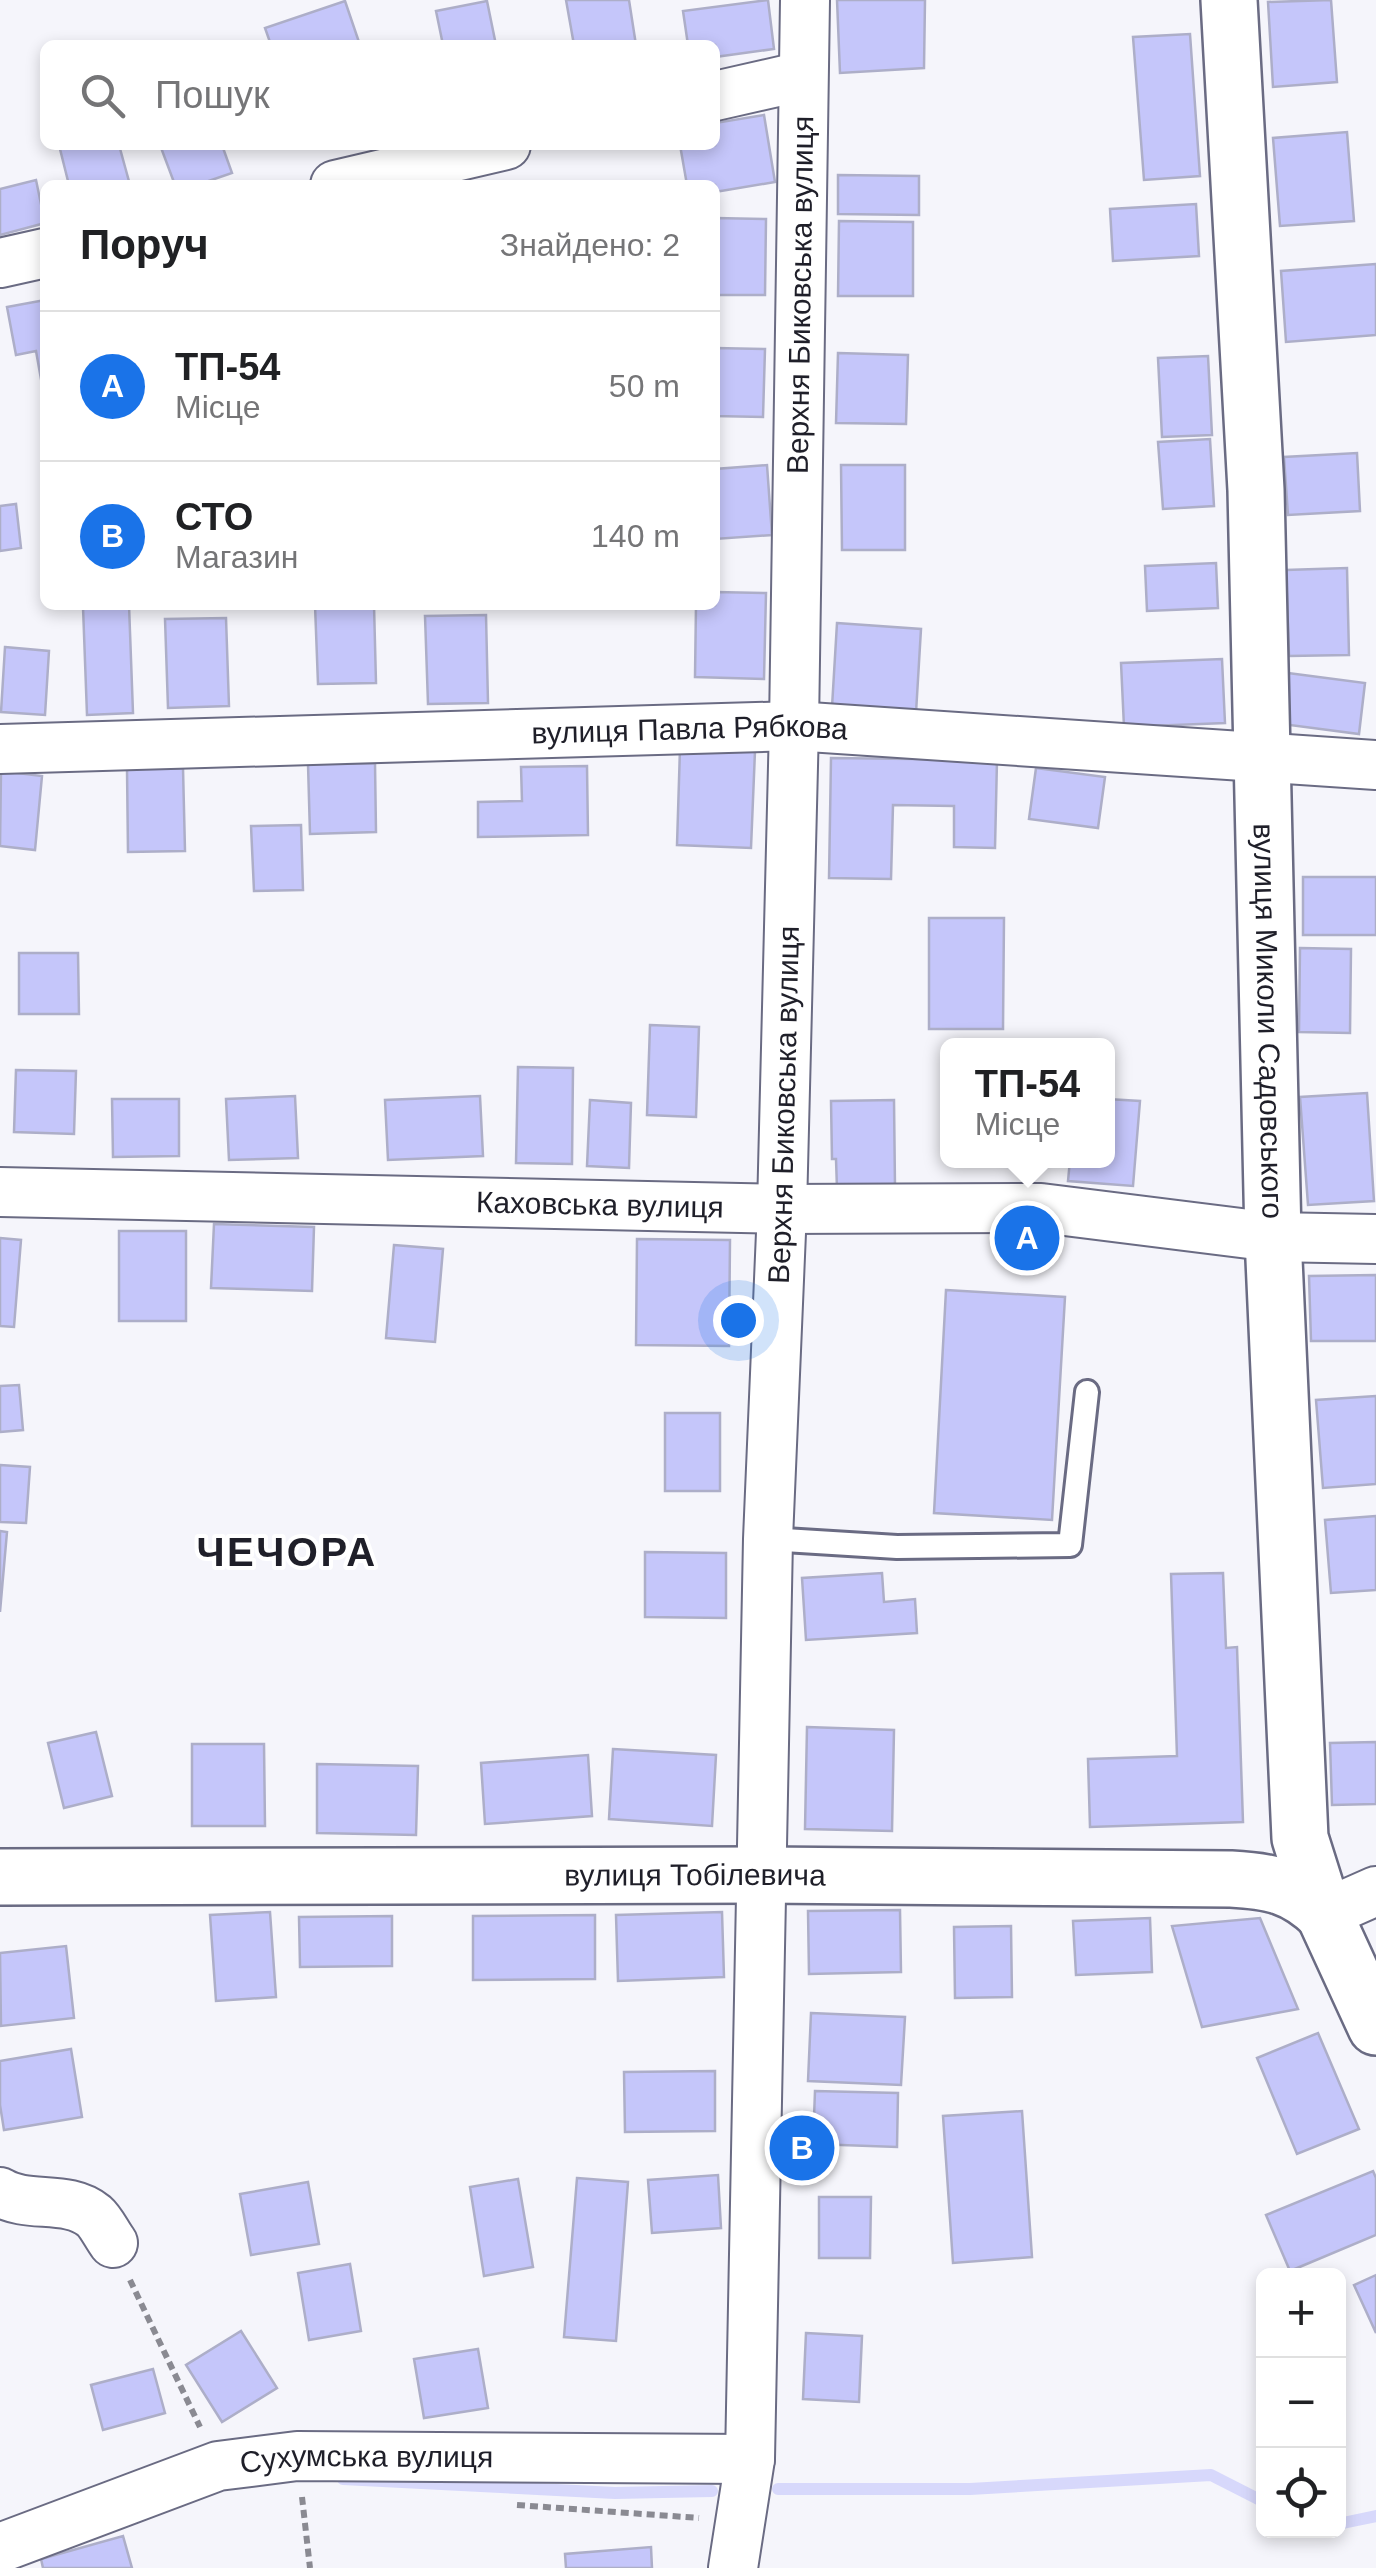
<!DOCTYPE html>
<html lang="uk">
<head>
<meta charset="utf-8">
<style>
  body { margin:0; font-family:Arial,sans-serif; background:#f6f6f6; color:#202124 }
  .controls { position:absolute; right:30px; bottom:30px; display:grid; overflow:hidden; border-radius:15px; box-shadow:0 5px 15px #0003 }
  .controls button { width:90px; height:90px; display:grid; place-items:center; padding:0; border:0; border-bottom:2px solid #e0e0e0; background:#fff; color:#202124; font:50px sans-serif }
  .you { position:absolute; left:738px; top:1320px; width:35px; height:35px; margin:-25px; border:8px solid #fff; border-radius:50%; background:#1a73e8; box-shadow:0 0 0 15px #1a73e833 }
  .badge { display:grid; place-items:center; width:65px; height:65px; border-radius:50%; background:#1a73e8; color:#fff; font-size:32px; font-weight:700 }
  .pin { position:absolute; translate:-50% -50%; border:5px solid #fff; box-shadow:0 2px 10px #0006 }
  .popup { position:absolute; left:940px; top:1038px; width:175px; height:130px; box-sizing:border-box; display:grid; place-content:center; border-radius:15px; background:#fff; filter:drop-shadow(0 2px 8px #0005); font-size:32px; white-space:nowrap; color:#757577 }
  .popup b { font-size:38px; color:#202124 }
  .popup::after { content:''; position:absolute; left:50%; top:100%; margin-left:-20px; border:20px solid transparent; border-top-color:#fff }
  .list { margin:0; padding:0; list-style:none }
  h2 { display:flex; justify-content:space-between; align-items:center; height:130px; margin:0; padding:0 40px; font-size:42px }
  h2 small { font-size:32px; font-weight:400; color:#757577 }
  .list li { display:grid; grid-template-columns:65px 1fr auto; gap:30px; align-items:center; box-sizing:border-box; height:150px; padding:0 40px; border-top:2px solid #e0e0e0 }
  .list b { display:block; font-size:38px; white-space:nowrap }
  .list p { margin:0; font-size:32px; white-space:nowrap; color:#757577 }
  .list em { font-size:32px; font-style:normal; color:#757577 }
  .icon { flex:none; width:55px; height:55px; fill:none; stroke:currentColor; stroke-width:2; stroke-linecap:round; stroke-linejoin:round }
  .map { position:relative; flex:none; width:1376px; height:2568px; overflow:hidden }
  .search { position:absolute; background:#fff; box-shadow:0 5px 15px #0003; left:40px; top:40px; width:680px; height:110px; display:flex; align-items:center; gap:25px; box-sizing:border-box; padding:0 35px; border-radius:15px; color:#757577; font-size:38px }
  .panel { position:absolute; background:#fff; box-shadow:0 5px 15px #0003; left:40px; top:180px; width:680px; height:430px; border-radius:15px }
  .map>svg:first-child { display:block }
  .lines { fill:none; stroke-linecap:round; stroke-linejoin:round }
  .stream { stroke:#d7d8fb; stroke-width:12 }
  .building { fill:#c5c6fa; stroke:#adaec8; stroke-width:2.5 }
  .lane-casing { stroke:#6a6b83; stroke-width:28 }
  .street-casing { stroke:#6a6b83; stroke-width:52 }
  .secondary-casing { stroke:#6a6b83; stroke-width:60 }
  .path { stroke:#8a8a92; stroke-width:6; stroke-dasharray:8 5; stroke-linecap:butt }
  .lane { stroke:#fff; stroke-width:22 }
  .street { stroke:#fff; stroke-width:48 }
  .secondary { stroke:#fff; stroke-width:55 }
  .labels { text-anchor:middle; stroke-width:8; stroke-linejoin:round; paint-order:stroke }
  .street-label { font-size:30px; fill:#1f1f29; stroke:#fff }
  .district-label { font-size:40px; font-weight:bold; letter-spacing:2.5px; fill:#1f1f29; stroke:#fff }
</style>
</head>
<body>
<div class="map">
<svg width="1376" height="2568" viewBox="0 0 1376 2568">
  <rect width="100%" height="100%" fill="#f5f5fb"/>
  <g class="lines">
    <g class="stream">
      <path d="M343,2479L615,2493L712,2491"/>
      <path d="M778,2489H970L1211,2475L1264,2502"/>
      <path d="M1338,2524L1376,2516"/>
    </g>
  </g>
  <g class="building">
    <path d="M566,0H629L636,45H574Z"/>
    <path d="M768,0L774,49L715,57V45H688L683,11Z"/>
    <path d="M837,0H925L924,68L840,73Z"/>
    <path d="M1331,0L1337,82L1273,87L1268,2Z"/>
    <path d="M345,1L360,45H271L265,28Z"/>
    <path d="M487,1L496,45H443L436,11Z"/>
    <path d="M1190,34L1200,176L1144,180L1133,37Z"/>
    <path d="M764,115L775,182L715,192V185H687L680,145H715V123Z"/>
    <path d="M1347,132L1354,221L1280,226L1273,138Z"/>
    <path d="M59,145H119L130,185H69Z"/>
    <path d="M160,145H222L232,173L197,185H175Z"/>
    <path d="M838,175L919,176V215L838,214Z"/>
    <path d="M36,180L45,223L0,235V189Z"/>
    <path d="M1196,204L1199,256L1113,261L1110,209Z"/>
    <path d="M715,218L766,219L765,295H715Z"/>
    <path d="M839,221L913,222V296H838Z"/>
    <path d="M1376,264V335L1286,342L1281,271Z"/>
    <path d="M45,300V395L44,396L36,351L16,355L7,307Z"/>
    <path d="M715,348L765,349L763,417L715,416Z"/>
    <path d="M838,353L908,355L906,424L836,423Z"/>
    <path d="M1208,356L1212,435L1162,437L1158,358Z"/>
    <path d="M1210,439L1214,506L1163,509L1158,442Z"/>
    <path d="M1357,453L1360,511L1288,515L1284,457Z"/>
    <path d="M767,465L772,535L715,539V469Z"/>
    <path d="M841,465H905V550H842Z"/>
    <path d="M16,504L21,548L0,551V506Z"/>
    <path d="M1216,563L1218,608L1147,611L1145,566Z"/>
    <path d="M1347,568L1349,655L1289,656L1286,570Z"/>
    <path d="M715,592L766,593L764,679L695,677L696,605H715Z"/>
    <path d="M129,605L133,713L87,715L83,607Z"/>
    <path d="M315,605H374L376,683L318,684Z"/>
    <path d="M486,615L488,703L428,704L425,616Z"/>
    <path d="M226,618L229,706L168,708L165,619Z"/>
    <path d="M837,623L921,629L916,713L832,707Z"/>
    <path d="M5,647L49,651L45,715L1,712Z"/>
    <path d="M1222,659L1225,723L1124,727L1121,663Z"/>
    <path d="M1288,673L1365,683L1359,734L1282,724Z"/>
    <path d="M680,748L755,751L751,848L677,845Z"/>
    <path d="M831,758L997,760L995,848L954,847V806L893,805L891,879L829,878Z"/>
    <path d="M375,763L376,832L310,834L308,764Z"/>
    <path d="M587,766L588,835L478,837V802L522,801L521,767Z"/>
    <path d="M183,768L185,851L128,852L127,769Z"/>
    <path d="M1036,768L1105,777L1098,828L1029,819Z"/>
    <path d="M1,771L42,776L35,850L0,846Z"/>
    <path d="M301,825L303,890L254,891L251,826Z"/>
    <rect x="1303" y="877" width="73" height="58"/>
    <path d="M929,918H1004L1003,1029H929Z"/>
    <path d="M1300,948L1351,949L1350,1033L1299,1032Z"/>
    <path d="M19,953H78L79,1014H19Z"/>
    <path d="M650,1025L699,1027L696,1117L647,1115Z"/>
    <path d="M518,1067L573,1068L572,1164L516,1163Z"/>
    <path d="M16,1070L76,1071L74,1134L14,1132Z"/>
    <path d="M1367,1093L1374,1201L1308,1205L1300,1097Z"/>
    <path d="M295,1096L298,1158L229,1160L226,1099Z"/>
    <path d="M480,1096L483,1156L388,1160L385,1100Z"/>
    <path d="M112,1099H179V1156L113,1157Z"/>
    <path d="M1107,1099L1140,1101L1133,1186L1068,1181L1070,1160H1107Z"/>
    <path d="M590,1100L631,1103L629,1168L587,1166Z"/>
    <path d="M894,1100L895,1188L837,1189L836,1159H832L831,1101Z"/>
    <path d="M214,1224L314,1227L312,1291L211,1288Z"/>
    <rect x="119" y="1231" width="67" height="90"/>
    <path d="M0,1238L21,1240L14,1327L0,1326Z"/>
    <path d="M637,1239L730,1240L729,1346L636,1345Z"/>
    <path d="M394,1245L443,1249L435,1342L386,1338Z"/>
    <path d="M1376,1275V1341H1311L1309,1276Z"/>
    <path d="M946,1290L1065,1297L1052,1520L934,1513Z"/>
    <path d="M19,1385L23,1430L0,1432V1386Z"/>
    <path d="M1376,1396V1484L1323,1488L1316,1400Z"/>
    <rect x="665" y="1413" width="55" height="78"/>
    <path d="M0,1465L30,1467L26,1523L0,1522Z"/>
    <path d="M1376,1516V1590L1331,1593L1325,1520Z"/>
    <path d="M0,1531L7,1532L0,1612Z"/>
    <path d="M645,1552L726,1553V1618L645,1617Z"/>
    <path d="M882,1573L884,1602L915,1599L917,1633L806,1640L802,1578Z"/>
    <path d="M1223,1573L1226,1648L1237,1647L1243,1822L1090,1827L1088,1759L1177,1756L1171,1574Z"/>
    <path d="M807,1727L894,1730L892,1831L805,1829Z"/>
    <path d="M96,1732L112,1796L64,1808L48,1743Z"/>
    <path d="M1376,1742V1804L1332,1805L1330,1743Z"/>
    <path d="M192,1744H264L265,1826H192Z"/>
    <path d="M613,1749L716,1755L712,1826L609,1819Z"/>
    <path d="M588,1755L592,1816L485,1824L481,1763Z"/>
    <path d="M317,1764L418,1766L416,1835L317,1833Z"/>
    <path d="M900,1910L901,1972L809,1974L808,1911Z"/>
    <path d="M270,1912L276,1997L216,2001L210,1915Z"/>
    <path d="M722,1912L724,1977L618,1981L616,1915Z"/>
    <path d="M595,1915V1979L473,1980V1916Z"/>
    <path d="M392,1916V1966L300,1967L299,1917Z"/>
    <path d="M1150,1918L1152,1972L1076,1975L1073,1921Z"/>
    <path d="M1260,1918L1298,2009L1202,2027L1172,1926Z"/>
    <path d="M1011,1926L1012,1997L955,1998L954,1927Z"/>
    <path d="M66,1946L74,2018L1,2026L0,1953Z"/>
    <path d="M811,2013L905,2017L901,2085L808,2081Z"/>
    <path d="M1318,2033L1359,2129L1297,2154L1257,2058Z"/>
    <path d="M71,2049L82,2117L4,2130L0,2105V2061Z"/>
    <path d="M715,2071V2131L625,2132L624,2072Z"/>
    <path d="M815,2091L898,2093L897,2147L813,2144Z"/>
    <path d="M1022,2111L1032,2257L953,2263L943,2116Z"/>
    <path d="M1373,2171L1376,2178V2235L1290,2271L1266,2215Z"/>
    <path d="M718,2175L721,2228L652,2233L648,2180Z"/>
    <path d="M577,2178L628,2182L616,2341L564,2337Z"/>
    <path d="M518,2179L533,2267L484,2276L470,2187Z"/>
    <path d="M308,2182L319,2244L251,2255L240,2194Z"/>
    <path d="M819,2197H871L870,2258H819Z"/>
    <path d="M350,2264L361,2331L309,2340L298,2273Z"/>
    <path d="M1376,2275V2333L1354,2285Z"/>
    <path d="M241,2331L277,2388L222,2422L186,2365Z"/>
    <path d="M806,2333L862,2336L859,2402L803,2399Z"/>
    <path d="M478,2349L488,2408L424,2418L414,2359Z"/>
    <path d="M153,2369L165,2413L103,2430L91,2385Z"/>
    <path d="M123,2536L132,2568H43L41,2559Z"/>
    <path d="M651,2547L652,2568H566L565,2554Z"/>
  </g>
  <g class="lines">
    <g class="lane-casing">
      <path id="lane" d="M768,1539L897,1547L1070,1545L1087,1392"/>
    </g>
    <g class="street-casing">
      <g id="street">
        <path d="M715,96L803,76"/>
        <path d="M335,185L506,145"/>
        <path d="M0,263L45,253"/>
        <path id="s1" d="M0,749L794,726L1376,765"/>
        <path id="s2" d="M0,1192L782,1209L1041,1208L1273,1237L1376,1239"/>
        <path d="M1324,1914L1376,1891"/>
        <path d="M0,2192C28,2209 67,2194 94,2216C101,2222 107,2235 113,2243"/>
        <path id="s3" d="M0,2548L218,2466L297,2456L750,2459"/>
        <path id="s4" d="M733,2568L750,2459L768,1539L782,1209L794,726L805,0"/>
      </g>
    </g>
    <g class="secondary-casing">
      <g id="secondary">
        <path id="s5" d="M1229,0L1256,490L1273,1237L1300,1838L1324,1914L1376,2027"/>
        <path id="s6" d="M0,1877L763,1875L1231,1879C1271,1881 1295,1886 1324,1914"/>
      </g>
    </g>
    <g class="path">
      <path d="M130,2280L200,2427"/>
      <path d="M302,2497L310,2568"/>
      <path d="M517,2505L699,2518"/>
    </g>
    <use href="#lane" class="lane"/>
    <use href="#street" class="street"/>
    <use href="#secondary" class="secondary"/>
  </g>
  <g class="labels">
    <g class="street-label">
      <text dy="10" stroke="none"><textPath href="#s4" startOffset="2275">Верхня Биковська вулиця</textPath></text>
      <text dy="10" stroke="none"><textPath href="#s1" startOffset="690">вулиця Павла Рябкова</textPath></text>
      <text dy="10" stroke="none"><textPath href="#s5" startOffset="1022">вулиця Миколи Садовського</textPath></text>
      <text dy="10" stroke="none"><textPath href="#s4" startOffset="1465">Верхня Биковська вулиця</textPath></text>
      <text dy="10" stroke="none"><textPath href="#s2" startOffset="600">Каховська вулиця</textPath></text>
      <text dy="10" stroke="none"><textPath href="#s6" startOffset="695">вулиця Тобілевича</textPath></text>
      <text dy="10" stroke="none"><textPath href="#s3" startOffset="382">Сухумська вулиця</textPath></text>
    </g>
    <g class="district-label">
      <text x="287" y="1566">ЧЕЧОРА</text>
    </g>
  </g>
</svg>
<div class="controls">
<button>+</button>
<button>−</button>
<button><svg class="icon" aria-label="locate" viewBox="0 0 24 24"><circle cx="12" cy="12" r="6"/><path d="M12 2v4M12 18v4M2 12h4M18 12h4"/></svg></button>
</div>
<div class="you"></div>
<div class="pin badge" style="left:1027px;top:1238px">A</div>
<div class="popup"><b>ТП-54</b>Місце</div>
<div class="pin badge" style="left:802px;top:2148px">B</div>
<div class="search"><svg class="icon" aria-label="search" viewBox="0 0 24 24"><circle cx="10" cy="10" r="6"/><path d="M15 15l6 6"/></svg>Пошук</div>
<section class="panel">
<h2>Поруч<small>Знайдено: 2</small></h2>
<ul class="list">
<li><span class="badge">A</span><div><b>ТП-54</b><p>Місце</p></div><em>50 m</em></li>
<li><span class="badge">B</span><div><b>СТО</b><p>Магазин</p></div><em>140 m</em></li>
</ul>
</section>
</div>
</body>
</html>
